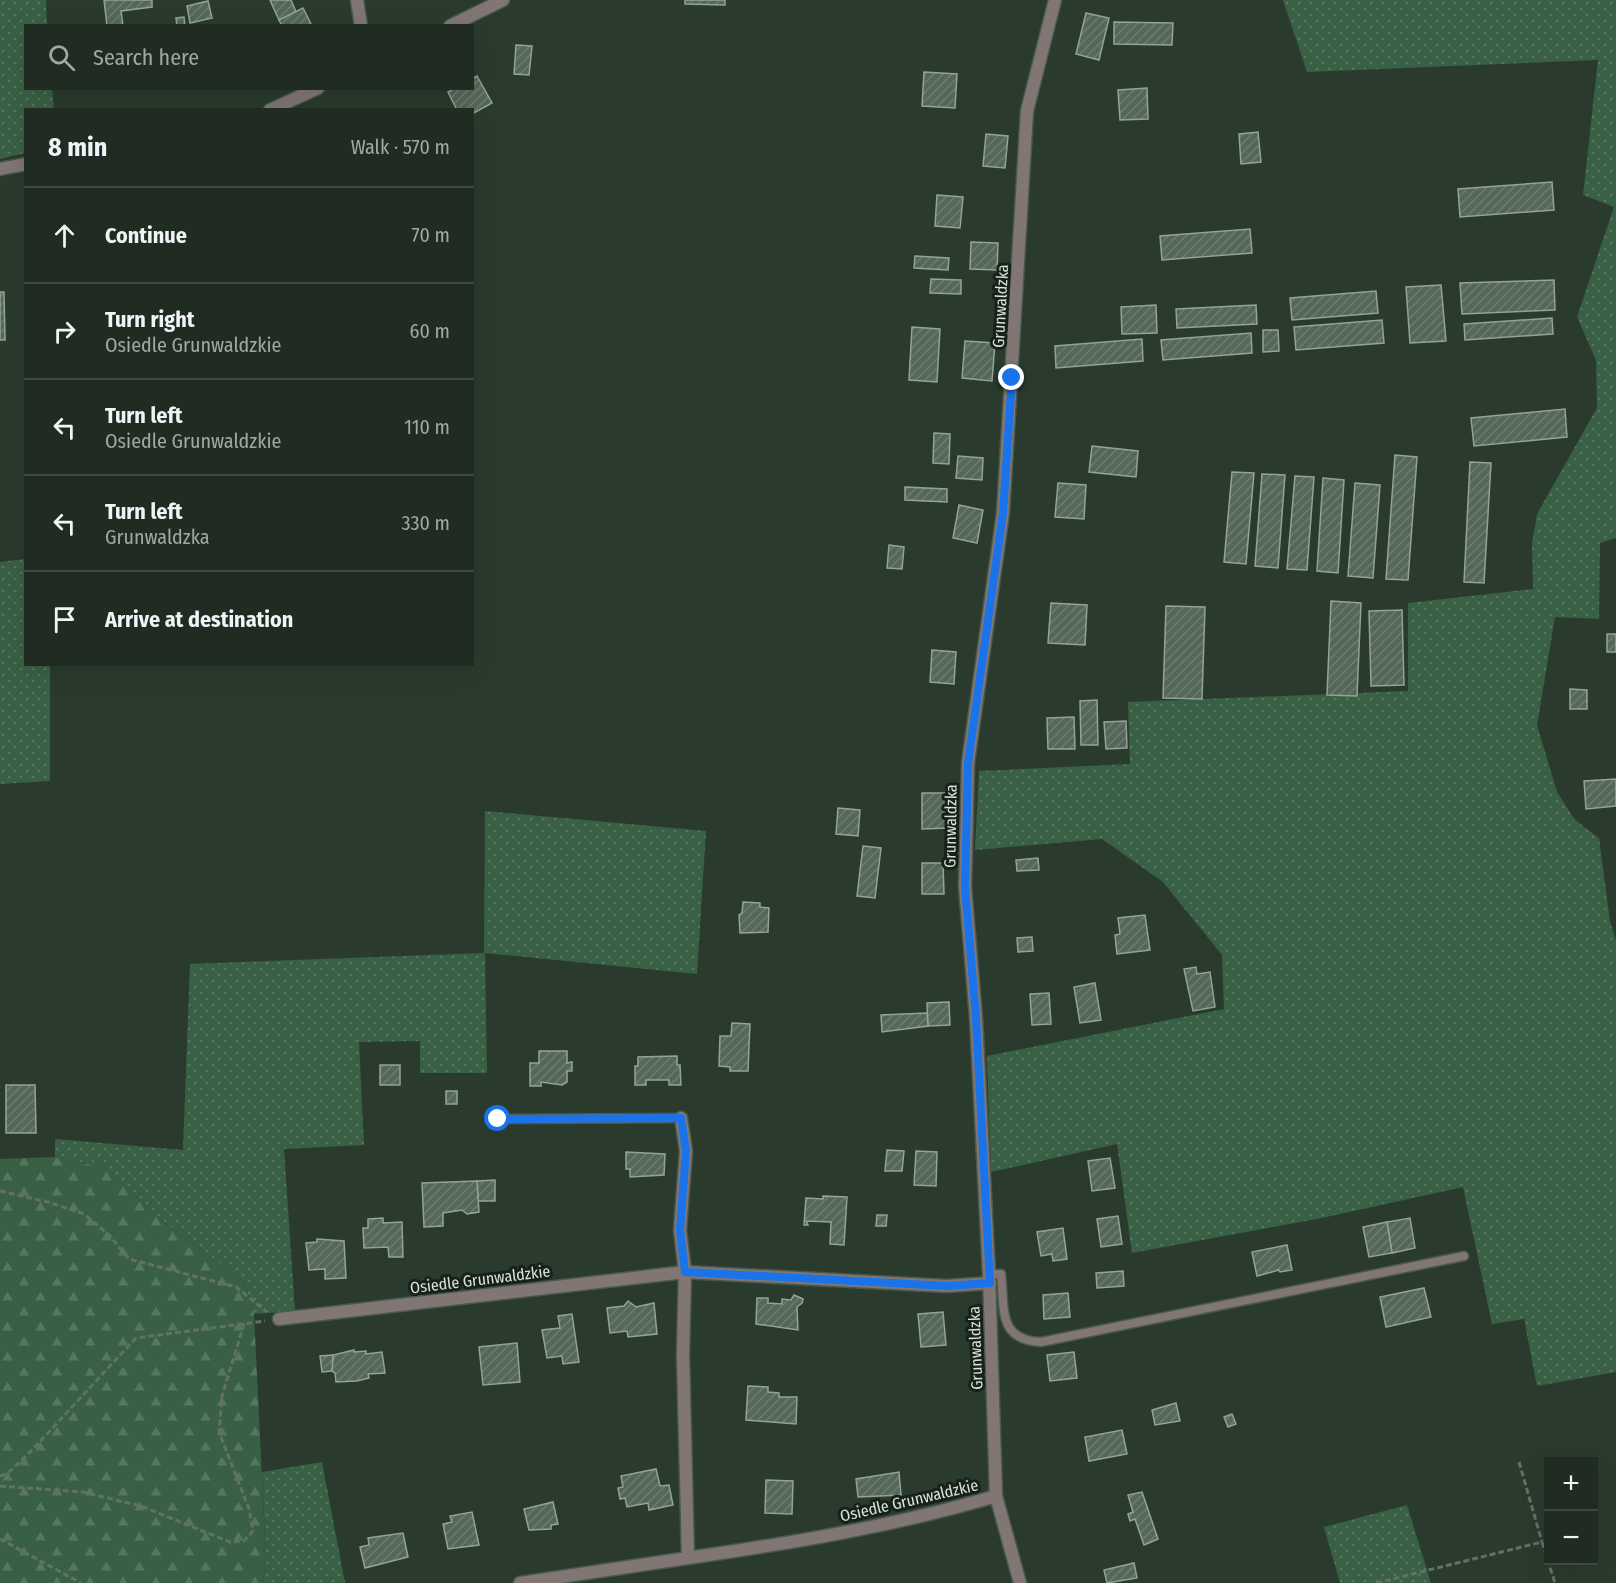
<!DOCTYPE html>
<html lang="en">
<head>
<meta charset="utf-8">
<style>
  body { margin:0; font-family:"Fira Sans Condensed",sans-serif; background:#2d382f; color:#f1f3f6 }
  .controls { position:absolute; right:18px; bottom:18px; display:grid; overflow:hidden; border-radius:0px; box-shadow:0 6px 24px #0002 }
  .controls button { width:54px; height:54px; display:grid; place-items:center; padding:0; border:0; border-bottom:2px solid #3d4840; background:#202c22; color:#f1f3f6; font:30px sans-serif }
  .stop { position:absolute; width:18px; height:18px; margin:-14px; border:4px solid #1a73e8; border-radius:50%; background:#fff }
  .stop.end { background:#1a73e8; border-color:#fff; box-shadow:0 2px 6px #0008 }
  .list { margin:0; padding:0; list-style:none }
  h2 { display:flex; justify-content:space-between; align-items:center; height:78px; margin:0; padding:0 24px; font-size:26px }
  h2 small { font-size:20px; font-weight:400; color:#a2a7a5 }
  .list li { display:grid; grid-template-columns:39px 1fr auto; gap:18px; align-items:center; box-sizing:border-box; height:96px; padding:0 24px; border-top:2px solid #3d4840 }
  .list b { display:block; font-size:22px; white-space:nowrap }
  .list p { margin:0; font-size:20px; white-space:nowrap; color:#a2a7a5 }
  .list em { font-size:20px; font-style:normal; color:#a2a7a5 }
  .icon { flex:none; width:33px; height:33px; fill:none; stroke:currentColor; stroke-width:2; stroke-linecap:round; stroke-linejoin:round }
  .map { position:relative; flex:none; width:1616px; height:1583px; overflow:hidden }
  .search { position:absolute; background:#202c22; box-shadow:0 6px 24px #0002; left:24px; top:24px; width:450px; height:66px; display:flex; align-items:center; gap:15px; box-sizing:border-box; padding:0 21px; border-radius:0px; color:#a2a7a5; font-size:22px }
  .panel { position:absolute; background:#202c22; box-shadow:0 6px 24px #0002; left:24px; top:108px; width:450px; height:558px; border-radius:0px }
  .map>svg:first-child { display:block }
  .grass { fill:url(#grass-dots) }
  .forest { fill:url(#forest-firs) }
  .building { fill:url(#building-hatch); stroke:#91a595; stroke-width:1.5 }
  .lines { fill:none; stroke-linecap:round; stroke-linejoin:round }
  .service-casing { stroke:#49594d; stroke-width:11 }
  .minor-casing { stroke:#49594d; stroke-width:15 }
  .tertiary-casing { stroke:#49594d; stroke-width:15 }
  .path { stroke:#627166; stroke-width:3; stroke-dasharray:6 3; stroke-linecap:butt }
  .service { stroke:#817673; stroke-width:8 }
  .minor { stroke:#817673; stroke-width:12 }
  .tertiary { stroke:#817673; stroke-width:12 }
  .route { stroke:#1a73e8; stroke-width:8 }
  .labels { text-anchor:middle; stroke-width:6; stroke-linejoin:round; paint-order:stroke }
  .street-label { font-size:16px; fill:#d8e3da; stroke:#18201a }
</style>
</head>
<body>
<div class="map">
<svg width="1616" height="1583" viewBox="0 0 1616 1583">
  <defs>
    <pattern id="grass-dots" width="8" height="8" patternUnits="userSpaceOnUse" patternTransform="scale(1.5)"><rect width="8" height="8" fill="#396044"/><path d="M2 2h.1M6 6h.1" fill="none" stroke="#55775e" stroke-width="1.8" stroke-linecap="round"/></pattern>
    <pattern id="forest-firs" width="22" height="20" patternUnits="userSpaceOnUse" patternTransform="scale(1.5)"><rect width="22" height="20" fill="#396044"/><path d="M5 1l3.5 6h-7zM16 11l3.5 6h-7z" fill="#55775e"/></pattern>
    <pattern id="building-hatch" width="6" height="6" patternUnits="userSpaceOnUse" patternTransform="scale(1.5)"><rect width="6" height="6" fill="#546759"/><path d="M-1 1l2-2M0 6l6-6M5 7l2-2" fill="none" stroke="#6c7d70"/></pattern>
  </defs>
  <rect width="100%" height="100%" fill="#2a3b2e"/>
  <g class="grass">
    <path d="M0,0H46L47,25L26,26V88L52,89L54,109L26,110L25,153L0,159Z"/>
    <path d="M1283,0H1616V538L1600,543L1599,619L1555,617L1537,725L1557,792L1575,820L1599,838L1610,921L1616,941V1372L1537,1386L1524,1319L1492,1324L1463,1187L1322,1218L1132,1253L1117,1144L991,1172L987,1056L1224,1009L1222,955L1163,882L1102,839L975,850L979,771L1130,764L1128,702L1408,691V603L1533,589L1532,544L1537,514L1597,408L1596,360L1577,317L1614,207L1583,195L1598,60L1307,72Z"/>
    <path d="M25,559L26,664L50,665V781L0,784V562Z"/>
    <path d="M485,811L706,831L697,974L485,953L487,1073H420V1041L359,1042L364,1145L284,1149L295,1311L254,1314L244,1282L156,1216L106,1168L55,1157V1139L183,1150L190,964L484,953Z"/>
    <path d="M322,1462L345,1583H263L266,1559L262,1472Z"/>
    <path d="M1407,1505L1431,1583H1340L1324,1527Z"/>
  </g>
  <path class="forest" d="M55,1157L106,1168L156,1216L244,1282L254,1314L266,1559L263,1583H0V1159Z"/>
  <g class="building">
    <path d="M104,0H152V7L121,11L123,26H107Z"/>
    <path d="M270,0H291L296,12L279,20Z"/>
    <path d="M685,0H725V5L685,4Z"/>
    <path d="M208,1L212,18L190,23L187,6Z"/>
    <path d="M303,8L312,26H282L279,20Z"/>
    <path d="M1086,13L1109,18L1099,60L1076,54Z"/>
    <path d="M184,17L185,26H177L176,18Z"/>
    <path d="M1114,22L1173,23L1172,45L1114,44Z"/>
    <path d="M516,45L532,46L529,75L514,74Z"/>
    <path d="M924,72L957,74L955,108L922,106Z"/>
    <path d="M477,76L492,103L472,114V110H457L448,92L455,88H472V79Z"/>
    <path d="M1147,88L1148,119L1120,120L1118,90Z"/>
    <path d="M1258,132L1261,162L1241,164L1239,134Z"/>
    <path d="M986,134L1008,136L1005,168L983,166Z"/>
    <path d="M1552,182L1554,210L1460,217L1458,189Z"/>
    <path d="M937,195L963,197L960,228L935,226Z"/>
    <path d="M1250,229L1252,253L1162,260L1160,236Z"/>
    <path d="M971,242L998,243L997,270L970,269Z"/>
    <path d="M915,256L949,258L948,270L914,268Z"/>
    <path d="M931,279L961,280V294L930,293Z"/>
    <path d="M1554,280L1555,310L1462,314L1460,283Z"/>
    <path d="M1441,285L1446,341L1410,343L1406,287Z"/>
    <path d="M1376,291L1378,313L1292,320L1290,298Z"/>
    <path d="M0,292H4L5,340H0Z"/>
    <path d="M1156,305L1157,333L1122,334L1121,307Z"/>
    <path d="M1256,305L1257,324L1177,328L1176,309Z"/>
    <path d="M1552,318L1553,334L1465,340L1464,324Z"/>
    <path d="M1382,320L1384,343L1296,350L1294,327Z"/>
    <path d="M912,327L940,329L937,382L909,380Z"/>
    <path d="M1263,330H1278L1279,351L1263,352Z"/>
    <path d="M1251,333L1252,353L1163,360L1161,340Z"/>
    <path d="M1142,339L1143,361L1056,368L1055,346Z"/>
    <path d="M965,341L995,343L992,381L962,378Z"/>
    <path d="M1565,409L1567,437L1474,446L1471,418Z"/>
    <path d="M934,433L950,434L949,464L933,463Z"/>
    <path d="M1092,446L1138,451L1136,477L1089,472Z"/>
    <path d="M1395,455L1417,457L1408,580L1386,579Z"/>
    <path d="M958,456L983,458L982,480L956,478Z"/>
    <path d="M1470,462L1491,463L1484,583L1464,582Z"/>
    <path d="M1232,472L1254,473L1246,564L1224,562Z"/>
    <path d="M1262,474L1285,475L1278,568L1255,566Z"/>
    <path d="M1295,476L1314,477L1307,570L1287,569Z"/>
    <path d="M1323,478L1344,480L1338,573L1317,571Z"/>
    <path d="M1058,483L1086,485L1084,519L1055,517Z"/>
    <path d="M1355,483L1380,485L1373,578L1348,576Z"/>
    <path d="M905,487L947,489V502L905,500Z"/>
    <path d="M959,505L983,510L977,543L953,538Z"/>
    <path d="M889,545L904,547L902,569L887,568Z"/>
    <path d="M1331,601L1361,603L1357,696L1327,695Z"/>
    <path d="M1051,603L1087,605L1085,645L1048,643Z"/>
    <path d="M1166,606L1205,607L1202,699L1163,698Z"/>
    <path d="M1402,610L1404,685L1371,686L1369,611Z"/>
    <rect x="1607" y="634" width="9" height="18"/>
    <path d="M932,650L956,652L954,684L930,682Z"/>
    <path d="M1570,689L1587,690V709H1570Z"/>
    <path d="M1097,700L1098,745H1081L1080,701Z"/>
    <path d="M1074,717L1075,749H1048L1047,718Z"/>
    <path d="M1126,721L1127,748L1106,749L1104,722Z"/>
    <path d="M1616,779V806L1586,809L1584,781Z"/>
    <path d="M922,793H947L948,828L922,829Z"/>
    <path d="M838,808L860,810L858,836L836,834Z"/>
    <path d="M863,846L881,848L875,898L857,896Z"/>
    <path d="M1038,858L1039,870L1017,871L1016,860Z"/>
    <path d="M922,863H943L944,894H922Z"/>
    <path d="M743,902L760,903V907L769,908L768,932L740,933L739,915L742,913Z"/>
    <path d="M1145,915L1150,950L1117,954L1115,935L1120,934L1118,918Z"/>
    <path d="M1032,937L1033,951L1018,952L1017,938Z"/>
    <path d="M1196,967L1197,974L1210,972L1215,1007L1193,1011L1184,969Z"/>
    <path d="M1095,983L1101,1020L1080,1023L1074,987Z"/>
    <path d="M1049,993L1051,1024L1032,1025L1030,994Z"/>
    <path d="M949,1002L950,1025L928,1026L927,1003Z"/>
    <path d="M927,1013L928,1026L882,1032L881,1015Z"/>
    <path d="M732,1023L750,1024L748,1071H730V1067L719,1066L720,1036H731Z"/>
    <path d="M539,1051H567V1063L572,1062V1071H567V1082L562,1085L541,1082V1086H530V1063H539Z"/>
    <path d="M677,1056V1065H680L681,1085H669V1080H646V1085H635V1066H638V1057Z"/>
    <rect x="380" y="1065" width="20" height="20"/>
    <path d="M6,1085H35L36,1133H6Z"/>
    <rect x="446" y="1091" width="11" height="13"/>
    <path d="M887,1150L904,1151L902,1171H885Z"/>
    <path d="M916,1151L937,1152L936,1186L914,1185Z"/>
    <path d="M626,1152L665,1154L664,1175L630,1177V1169H626Z"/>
    <path d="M1110,1158L1115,1188L1092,1191L1088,1161Z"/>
    <path d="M495,1180V1201H478L477,1181Z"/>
    <path d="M477,1181L479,1212L467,1214L462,1210L443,1213V1226L424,1227L422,1183Z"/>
    <path d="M823,1196L847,1197L844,1245L830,1244L831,1222L806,1221L808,1225H804L806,1198L823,1199Z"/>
    <path d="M877,1215H887L886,1226H876Z"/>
    <path d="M1118,1216L1122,1244L1101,1247L1097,1219Z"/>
    <path d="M383,1218V1223L402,1222L403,1257H389L388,1247L364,1248L363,1228H368V1219Z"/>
    <path d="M1410,1218L1415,1248L1392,1253L1387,1222Z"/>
    <path d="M1387,1222L1392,1253L1369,1257L1363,1227Z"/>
    <path d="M1063,1228L1067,1259L1053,1261L1052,1254L1041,1256L1037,1232Z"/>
    <path d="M317,1239L344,1241L346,1278L325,1279V1269L309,1270L306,1243L317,1242Z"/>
    <path d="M1287,1245L1292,1270L1280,1272L1279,1270L1257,1276L1252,1252Z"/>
    <path d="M1123,1271L1124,1286L1097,1288L1096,1273Z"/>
    <path d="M1424,1288L1431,1317L1386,1327L1380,1297Z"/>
    <path d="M1068,1293L1070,1317L1044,1319L1043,1295Z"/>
    <path d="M794,1295L803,1299L802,1303L797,1307L798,1330L756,1324L757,1298H768V1303L782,1304V1299L791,1300Z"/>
    <path d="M628,1301L636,1307L654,1303L657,1334L628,1337L627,1331L610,1333L607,1308L624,1306Z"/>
    <path d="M943,1312L946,1345L921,1347L918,1314Z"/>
    <path d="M572,1314L579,1362L563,1364L562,1356L547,1358L542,1330L560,1328L558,1316Z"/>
    <path d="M517,1343L520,1382L483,1385L479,1347Z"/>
    <path d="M354,1350V1352L366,1351V1354L382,1352L385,1373L368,1374L369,1378L357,1381L336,1382L335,1373L332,1371L333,1355Z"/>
    <path d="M1074,1352L1077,1378L1050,1381L1047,1355Z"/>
    <path d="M333,1355L332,1371L322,1372L320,1356Z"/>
    <path d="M748,1386L768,1387V1392L779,1393V1397H797L796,1424L746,1420Z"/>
    <path d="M1176,1403L1180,1421L1155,1425L1152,1410Z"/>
    <path d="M1232,1414L1236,1424L1228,1427L1224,1417Z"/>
    <path d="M1122,1430L1127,1454L1089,1461L1085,1437Z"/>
    <path d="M656,1469L660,1486L669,1485L673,1505L649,1510L648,1503L627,1507L625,1498L620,1499L618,1488L623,1487L621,1476Z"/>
    <path d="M899,1472L901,1495L858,1497L856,1479Z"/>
    <path d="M766,1480L793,1481L792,1514L765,1513Z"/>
    <path d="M1142,1492L1158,1539L1144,1545L1135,1519L1130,1521L1128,1514L1133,1512L1128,1495Z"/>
    <path d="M553,1502L558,1524L551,1525V1529L529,1530L524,1509Z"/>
    <path d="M472,1512L479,1545L448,1549L443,1524L452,1522L450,1516Z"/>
    <path d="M403,1533L408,1557L365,1568L360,1547L369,1545L368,1538Z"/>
    <path d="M1134,1563L1137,1578L1107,1583L1104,1570Z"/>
  </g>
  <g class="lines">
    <g class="service-casing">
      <g id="service">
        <path d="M498,1119L681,1118"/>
        <path d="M989,1274H1001C1005,1308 997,1340 1041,1342L1464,1256"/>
      </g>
    </g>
    <g class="minor-casing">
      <g id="minor">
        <path d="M357,0L361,26"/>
        <path d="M279,1319L685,1272L947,1286L990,1283"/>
        <path d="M688,1558C792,1543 895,1526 996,1496"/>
        <path d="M520,1583L688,1558L683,1355L685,1272L680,1230L686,1151L681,1118"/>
        <path d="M1020,1583L996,1496L989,1274L976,1018L965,887L968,763L1003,513L1027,111L1055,0"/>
      </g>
    </g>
    <g class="tertiary-casing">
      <g id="tertiary">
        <path d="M450,26L503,0"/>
        <path d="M270,110L318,88"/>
        <path d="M0,169L26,164"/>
      </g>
    </g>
    <g class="path">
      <path d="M0,1191L48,1202L84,1214L110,1236L129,1259L236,1287L267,1312"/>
      <path d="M1519,1462L1542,1542"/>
      <path d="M0,1476L8,1473L33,1449L136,1338L265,1321"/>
      <path d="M0,1486L83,1492L141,1506L230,1542L244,1541L253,1531L249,1509L219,1432L222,1396L244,1324"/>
      <path d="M0,1539L81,1583"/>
      <path d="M1376,1583L1542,1542L1555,1583"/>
    </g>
    <use href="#service" class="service"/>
    <use href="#minor" class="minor"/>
    <use href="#tertiary" class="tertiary"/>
  </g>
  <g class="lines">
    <path class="route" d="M498,1119L681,1118L686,1151L680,1230L685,1272L947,1286L990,1283L976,1018L965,887L968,763L1003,513L1012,378"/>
  </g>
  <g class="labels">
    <g class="street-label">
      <text transform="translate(1000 306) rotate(-87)" y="6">Grunwaldzka</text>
      <text transform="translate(950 826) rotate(-89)" y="6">Grunwaldzka</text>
      <text transform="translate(480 1279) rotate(-7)" y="6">Osiedle Grunwaldzkie</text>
      <text transform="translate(975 1348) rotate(-92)" y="6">Grunwaldzka</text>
      <text transform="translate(909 1500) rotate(-13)" y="6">Osiedle Grunwaldzkie</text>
    </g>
  </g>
</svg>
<div class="controls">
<button>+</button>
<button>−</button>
</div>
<div class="stop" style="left:498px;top:1119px"></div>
<div class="stop end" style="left:1012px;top:378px"></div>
<div class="search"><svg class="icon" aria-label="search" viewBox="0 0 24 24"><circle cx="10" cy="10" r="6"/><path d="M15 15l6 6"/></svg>Search here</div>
<section class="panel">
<h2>8 min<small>Walk · 570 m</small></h2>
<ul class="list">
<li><svg class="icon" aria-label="ahead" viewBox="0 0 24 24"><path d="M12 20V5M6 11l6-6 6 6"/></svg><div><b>Continue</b></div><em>70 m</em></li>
<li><svg class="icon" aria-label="right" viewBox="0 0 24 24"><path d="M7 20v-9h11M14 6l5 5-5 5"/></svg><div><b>Turn right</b><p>Osiedle Grunwaldzkie</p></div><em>60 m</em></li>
<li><svg class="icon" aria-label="left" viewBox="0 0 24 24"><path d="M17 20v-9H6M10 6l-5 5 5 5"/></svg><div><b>Turn left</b><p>Osiedle Grunwaldzkie</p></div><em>110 m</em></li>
<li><svg class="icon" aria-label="left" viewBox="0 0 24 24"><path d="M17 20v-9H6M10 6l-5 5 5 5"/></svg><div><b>Turn left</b><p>Grunwaldzka</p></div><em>330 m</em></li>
<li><svg class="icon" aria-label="arrive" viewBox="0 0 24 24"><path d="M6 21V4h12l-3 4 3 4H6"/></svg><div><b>Arrive at destination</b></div></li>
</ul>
</section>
</div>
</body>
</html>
